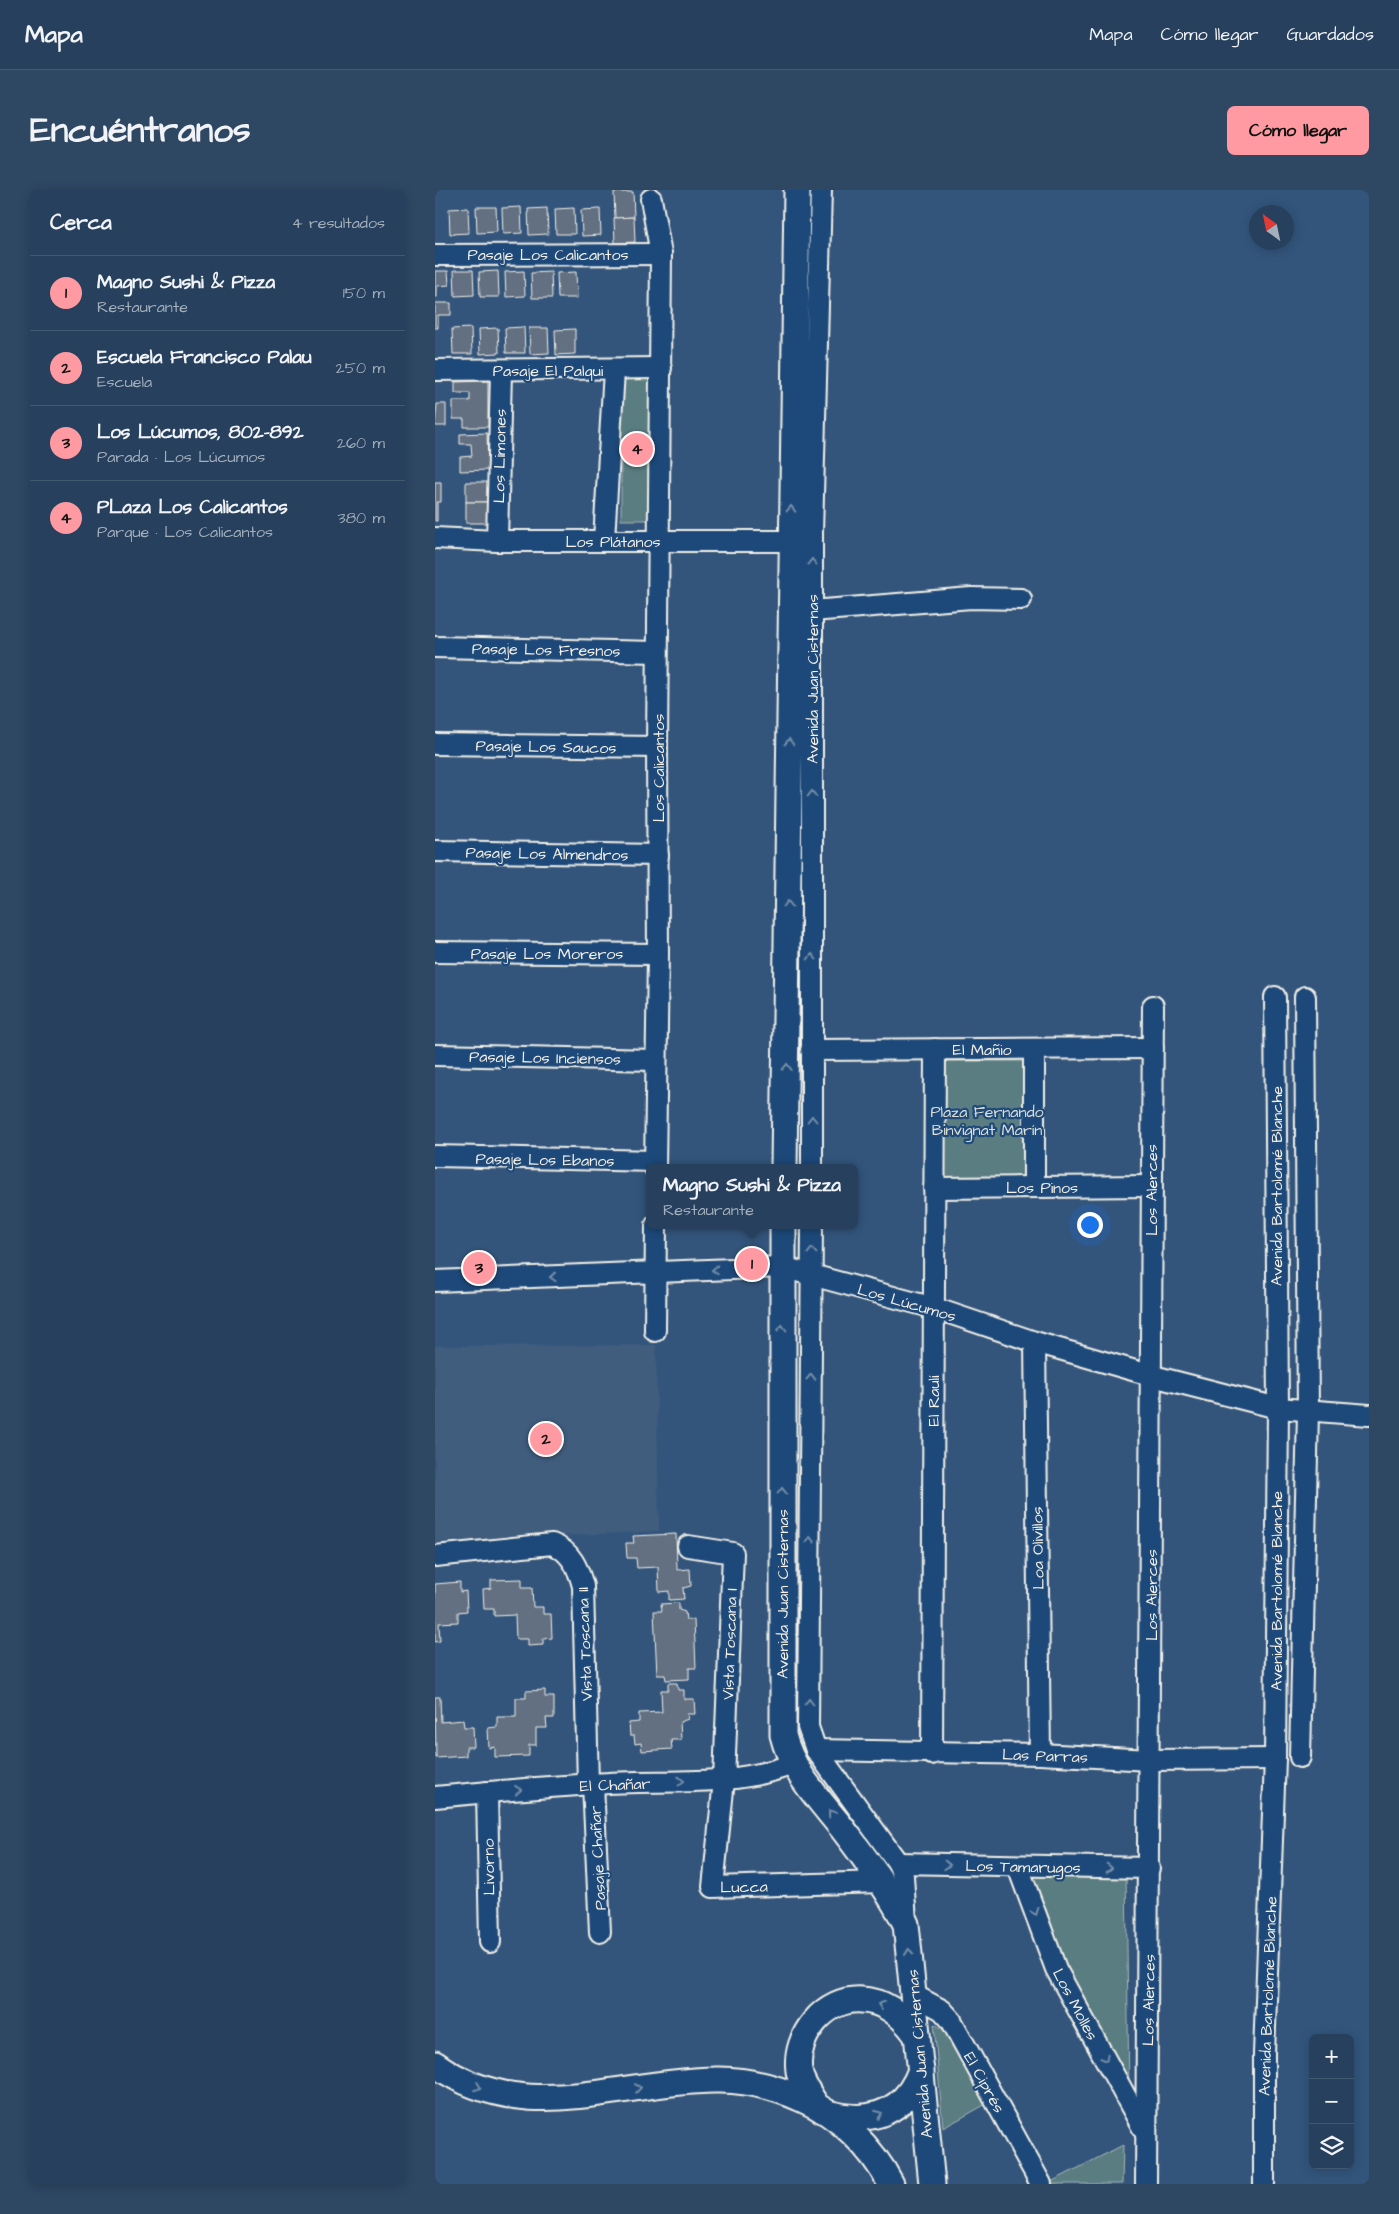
<!DOCTYPE html>
<html lang="es">
<head>
<meta charset="utf-8">
<style>
  body { margin:0; font-family:"Architects Daughter",sans-serif; background:#2e4763; color:#f1f3f6 }
  .controls { position:absolute; right:15px; bottom:15px; display:grid; overflow:hidden; border-radius:8px; box-shadow:0 2px 12px #0003 }
  .controls button { width:45px; height:45px; display:grid; place-items:center; padding:0; border:0; border-bottom:1px solid #425972; background:#26405d; color:#f1f3f6; font:25px sans-serif }
  .compass { position:absolute; left:814px; top:15px; width:45px; height:45px; border-radius:50%; background:#26405d; box-shadow:0 2px 12px #0003; rotate:327deg }
  .you { position:absolute; left:654px; top:1034px; width:18px; height:18px; margin:-12px; border:4px solid #fff; border-radius:50%; background:#1a73e8; box-shadow:0 0 0 8px #1a73e833 }
  .badge { display:grid; place-items:center; width:32px; height:32px; border-radius:50%; background:#ff9aa2; color:#111; font-size:16px; font-weight:700 }
  .pin { position:absolute; translate:-50% -50%; border:2px solid #fff; box-shadow:0 1px 5px #0006 }
  .popup { position:absolute; left:211px; top:974px; width:212px; height:65px; box-sizing:border-box; display:grid; place-content:center; border-radius:8px; background:#26405d; filter:drop-shadow(0 1px 4px #0005); font-size:16px; white-space:nowrap; color:#a4afbc }
  .popup b { font-size:19px; color:#f1f3f6 }
  .popup::after { content:''; position:absolute; left:50%; top:100%; margin-left:-10px; border:10px solid transparent; border-top-color:#26405d }
  .list { margin:0; padding:0; list-style:none }
  h2 { display:flex; justify-content:space-between; align-items:center; height:65px; margin:0; padding:0 20px; font-size:21px }
  h2 small { font-size:16px; font-weight:400; color:#a4afbc }
  .list li { display:grid; grid-template-columns:32px 1fr auto; gap:15px; align-items:center; box-sizing:border-box; height:75px; padding:0 20px; border-top:1px solid #425972 }
  .list b { display:block; font-size:19px; white-space:nowrap }
  .list p { margin:0; font-size:16px; white-space:nowrap; color:#a4afbc }
  .list em { font-size:16px; font-style:normal; color:#a4afbc }
  .icon { flex:none; width:28px; height:28px; fill:none; stroke:currentColor; stroke-width:2; stroke-linecap:round; stroke-linejoin:round }
  .map { position:relative; flex:none; width:934px; height:1994px; overflow:hidden; border-radius:8px }
  header { display:flex; align-items:center; gap:30px; box-sizing:border-box; height:70px; padding:0 25px; background:#26405d; border-bottom:1px solid #425972 }
  header strong { font-size:24px }
  nav { display:flex; gap:28px; margin-inline-start:auto; font-size:18px }
  .intro { display:flex; align-items:center; justify-content:space-between; box-sizing:border-box; height:120px; padding:0 30px }
  h1 { margin:0; font-size:35px }
  .button { padding:12px 22px; border-radius:8px; background:#ff9aa2; color:#111; font-size:18px; font-weight:700 }
  main { display:flex; gap:30px; padding:0 30px }
  aside { flex:1; background:#26405d; border-radius:8px; box-shadow:0 2px 12px #0003 }
  .map>svg:first-child { display:block }
  .built { fill:#415d7e }
  .green { fill:#5a7d82; stroke:#a7b7b5 }
  .building { fill:#626f81; stroke:#f4f1e8 }
  .lines { fill:none; stroke-linecap:round; stroke-linejoin:round }
  .minor-casing { stroke:#f4f1e8; stroke-width:24 }
  .major-casing { stroke:#f4f1e8; stroke-width:29 }
  .minor { stroke:#1f4a7a; stroke-width:20 }
  .major { stroke:#1f4a7a; stroke-width:25 }
  .oneway { stroke:#748da6 }
  .labels { text-anchor:middle; stroke-width:4.5; stroke-linejoin:round; paint-order:stroke }
  .street-label { font-size:16px; fill:#f4f1e8; stroke:#1f4a7a }
  .park-label { font-size:16px; fill:#dde0d9; stroke:#1f4a7a }
</style>
</head>
<body>
<header>
<strong>Mapa</strong>
<nav><a>Mapa</a><a>Cómo llegar</a><a>Guardados</a></nav>
</header>
<div class="intro"><h1>Encuéntranos</h1><a class="button">Cómo llegar</a></div>
<main>
<aside>
<h2>Cerca<small>4 resultados</small></h2>
<ul class="list">
<li><span class="badge">1</span><div><b>Magno Sushi &amp; Pizza</b><p>Restaurante</p></div><em>150 m</em></li>
<li><span class="badge">2</span><div><b>Escuela Francisco Palau</b><p>Escuela</p></div><em>250 m</em></li>
<li><span class="badge">3</span><div><b>Los Lúcumos, 802-892</b><p>Parada · Los Lúcumos</p></div><em>260 m</em></li>
<li><span class="badge">4</span><div><b>PLaza Los Calicantos</b><p>Parque · Los Calicantos</p></div><em>380 m</em></li>
</ul>
</aside>
<div class="map">
<svg width="934" height="1994" viewBox="0 0 934 1994">
  <rect width="100%" height="100%" fill="#33557c"/>
  <filter id="ink" filterUnits="userSpaceOnUse"><feTurbulence type="fractalNoise" baseFrequency=".02" numOctaves="2"/><feDisplacementMap in="SourceGraphic" scale="10" xChannelSelector="R" yChannelSelector="G"/><feConvolveMatrix kernelMatrix="1 2 1 2 8 2 1 2 1" color-interpolation-filters="sRGB"/></filter>
  <g filter="url(#ink)">
    <path class="built" d="M221,1155L224,1341L0,1352V1156Z"/>
    <g class="green">
      <path d="M218,187L219,330H186V188Z"/>
      <path d="M510,871H594L593,989H510Z"/>
      <path d="M691,1682L694,1903L615,1772L587,1685Z"/>
      <path d="M499,1834C523,1845 540,1890 553,1913L508,1938Z"/>
      <path d="M688,1955L687,1994H612Z"/>
    </g>
    <g class="building">
      <path d="M179,2H198L199,27L180,28Z"/>
      <path d="M41,17H61L62,42L42,43Z"/>
      <path d="M86,17L87,43L68,44L67,18Z"/>
      <path d="M33,18L34,43L15,44L14,19Z"/>
      <path d="M112,18L113,44L94,45L93,19Z"/>
      <path d="M139,18L140,44H121L120,19Z"/>
      <path d="M165,19L166,45L147,46L146,20Z"/>
      <path d="M199,27L200,52L180,53L179,28Z"/>
      <path d="M19,80H38L39,105L20,106Z"/>
      <path d="M0,81H13L14,95L2,96V107H0Z"/>
      <path d="M63,81L64,107H45L44,82Z"/>
      <path d="M89,81L90,106L71,107L70,82Z"/>
      <path d="M116,82L117,108H97L96,83Z"/>
      <path d="M141,82L142,108H123L122,83Z"/>
      <path d="M0,113H16V125H3V138H0Z"/>
      <path d="M89,137L90,163H71L70,138Z"/>
      <path d="M36,138L37,164H18L17,139Z"/>
      <path d="M63,138L64,163L45,164L44,139Z"/>
      <path d="M94,138H113L114,163L95,164Z"/>
      <path d="M140,139V164L121,165L120,140Z"/>
      <path d="M53,191V237H29V229H18V211H35V203H20V192Z"/>
      <path d="M2,214H11V236H0Z"/>
      <path d="M52,243L53,280L25,281V267L37,266L36,254H25V244Z"/>
      <path d="M0,292H6V312H2V331H0Z"/>
      <rect x="31" y="292" width="26" height="20"/>
      <rect x="31" y="312" width="26" height="21"/>
      <path d="M241,1344L242,1380L255,1379L256,1396L248,1398L249,1409L234,1410V1401L224,1402L223,1377L202,1378L201,1368H192L191,1353H199L198,1346Z"/>
      <path d="M87,1389V1398H97L98,1417H108V1424H116L117,1448L108,1449V1455L93,1456V1449H81L80,1425L59,1426V1419H49L48,1399L56,1398V1390Z"/>
      <path d="M25,1392V1402L31,1401L32,1421L23,1422V1432L4,1433L5,1451L0,1452V1394Z"/>
      <path d="M244,1413V1420L250,1422L251,1430H259L261,1478H254V1489L231,1490L230,1485H222L219,1421H227L226,1414Z"/>
      <path d="M233,1493H242L243,1500H249V1509H259L260,1524H252L253,1529L245,1532L246,1550H236L237,1559L207,1561L206,1553L200,1554L199,1546H195L194,1533L204,1532V1523L227,1522L226,1500H233Z"/>
      <path d="M110,1500V1507H119V1528H111L112,1538H101V1555H94V1566L60,1567V1557L54,1558L53,1538L62,1537V1527H81V1508H91V1501Z"/>
      <path d="M0,1507H5L6,1532L28,1530L29,1537H38L39,1557H31V1566L1,1568Z"/>
    </g>
    <g class="lines">
      <g class="minor-casing">
        <g id="minor">
          <path d="M216,9L226,64L222,557L223,764L220,978"/>
          <path d="M0,65L226,64"/>
          <path d="M0,180L226,178"/>
          <path d="M0,348L62,351H356"/>
          <path d="M169,350L179,180"/>
          <path d="M62,351L66,181"/>
          <path d="M377,421L536,408L586,409"/>
          <path d="M0,457L222,462"/>
          <path d="M0,554L222,557"/>
          <path d="M0,661L223,665"/>
          <path d="M0,762L223,764"/>
          <path d="M599,859V997"/>
          <path d="M376,860L718,858"/>
          <path d="M0,865L220,870"/>
          <path d="M0,966L220,971"/>
          <path d="M377,978V343L386,0"/>
          <path d="M499,998L716,996"/>
          <path d="M377,1035L373,1537L381,1560L463,1673L468,1686L471,1732"/>
          <path d="M0,1091L347,1077L499,1118L600,1152L718,1186L843,1218L934,1225"/>
          <path d="M220,1141L221,1035"/>
          <path d="M600,1152L605,1564"/>
          <path d="M253,1356L298,1363L289,1590L278,1697L448,1692"/>
          <path d="M0,1366L117,1354C136,1361 143,1378 148,1396L153,1594"/>
          <path d="M381,1560L605,1564L715,1570L840,1569"/>
          <path d="M497,1564L500,859"/>
          <path d="M865,1567L873,1222L870,807"/>
          <path d="M158,1594L165,1742"/>
          <path d="M52,1602L55,1752"/>
          <path d="M0,1607C53,1602 106,1597 159,1594C226,1588 293,1599 358,1574"/>
          <path d="M463,1673L714,1678"/>
          <path d="M583,1677L621,1779L710,1942"/>
          <path d="M479,1805L507,1820L516,1830L606,1994"/>
          <path d="M711,1994L718,816"/>
          <path d="M829,1994V1864L840,1569L843,1218L840,807"/>
        </g>
      </g>
      <g class="major-casing">
        <g id="major">
          <path d="M349,978L362,0"/>
          <path d="M348,1035V1545C357,1582 384,1609 407,1638C431,1669 453,1699 471,1734L497,1994"/>
          <path d="M0,1874C88,1938 182,1891 279,1890C309,1889 340,1897 367,1909C405,1925 437,1958 456,1994"/>
          <path d="M381,1915C374,1904 366,1893 364,1881C359,1846 390,1807 427,1810C451,1811 469,1827 482,1846"/>
          <path d="M396,1924C437,1934 471,1922 486,1880"/>
        </g>
      </g>
      <use href="#minor" class="minor"/>
      <use href="#major" class="major"/>
    </g>
    <defs><path id="oneway-chevron" d="M-2-3.5L2.5 0L-2 3.5" fill="none" stroke-width="1.6" stroke-linecap="round" stroke-linejoin="round" transform="scale(1.25)"/></defs>
    <g class="oneway">
      <use href="#oneway-chevron" transform="translate(356 319) rotate(-89)"/>
      <use href="#oneway-chevron" transform="translate(377 372) rotate(-90)"/>
      <use href="#oneway-chevron" transform="translate(354 552) rotate(-90)"/>
      <use href="#oneway-chevron" transform="translate(377 604) rotate(-90)"/>
      <use href="#oneway-chevron" transform="translate(353 714) rotate(-90)"/>
      <use href="#oneway-chevron" transform="translate(377 767) rotate(-90)"/>
      <use href="#oneway-chevron" transform="translate(352 877) rotate(-89)"/>
      <use href="#oneway-chevron" transform="translate(377 929) rotate(-90)"/>
      <use href="#oneway-chevron" transform="translate(377 1061) rotate(-90)"/>
      <use href="#oneway-chevron" transform="translate(280 1080) rotate(177)"/>
      <use href="#oneway-chevron" transform="translate(118 1087) rotate(178)"/>
      <use href="#oneway-chevron" transform="translate(347 1138) rotate(-90)"/>
      <use href="#oneway-chevron" transform="translate(376 1187) rotate(-89)"/>
      <use href="#oneway-chevron" transform="translate(347 1301) rotate(-90)"/>
      <use href="#oneway-chevron" transform="translate(375 1350) rotate(-89)"/>
      <use href="#oneway-chevron" transform="translate(374 1512) rotate(-90)"/>
      <use href="#oneway-chevron" transform="translate(246 1591) rotate(-1)"/>
      <use href="#oneway-chevron" transform="translate(83 1600) rotate(-5)"/>
      <use href="#oneway-chevron" transform="translate(396 1623) rotate(-128)"/>
      <use href="#oneway-chevron" transform="translate(512 1675) rotate(2)"/>
      <use href="#oneway-chevron" transform="translate(674 1678) rotate(1)"/>
      <use href="#oneway-chevron" transform="translate(600 1722) rotate(69)"/>
      <use href="#oneway-chevron" transform="translate(474 1762) rotate(-96)"/>
      <use href="#oneway-chevron" transform="translate(446 1815) rotate(-159)"/>
      <use href="#oneway-chevron" transform="translate(670 1868) rotate(61)"/>
      <use href="#oneway-chevron" transform="translate(43 1897) rotate(21)"/>
      <use href="#oneway-chevron" transform="translate(203 1898) rotate(-8)"/>
      <use href="#oneway-chevron" transform="translate(444 1924) rotate(-21)"/>
    </g>
  </g>
  <g class="labels">
    <g class="street-label">
      <text x="113" y="70">Pasaje Los Calicantos</text>
      <text x="113" y="186">Pasaje El Palqui</text>
      <text transform="translate(64 266) rotate(-89)" y="6">Los Limones</text>
      <text x="178" y="357">Los Plátanos</text>
      <text transform="translate(111 459) rotate(1)" y="6">Pasaje Los Fresnos</text>
      <text transform="translate(377 489) rotate(-90)" y="6">Avenida Juan Cisternas</text>
      <text transform="translate(111 556) rotate(1)" y="6">Pasaje Los Saucos</text>
      <text transform="translate(223 578) rotate(-90)" y="6">Los Calicantos</text>
      <text transform="translate(112 663) rotate(1)" y="6">Pasaje Los Almendros</text>
      <text x="112" y="769">Pasaje Los Moreros</text>
      <text x="547" y="865">El Mañio</text>
      <text transform="translate(110 867) rotate(1)" y="6">Pasaje Los Inciensos</text>
      <text transform="translate(110 969) rotate(1)" y="6">Pasaje Los Ebanos</text>
      <text transform="translate(841 996) rotate(-90)" y="6">Avenida Bartolomé Blanche</text>
      <text x="607" y="1003">Los Pinos</text>
      <text transform="translate(716 1000) rotate(-90)" y="6">Los Alerces</text>
      <text transform="translate(472 1112) rotate(16)" y="6">Los Lúcumos</text>
      <text transform="translate(498 1211) rotate(-90)" y="6">El Raulí</text>
      <text transform="translate(602 1358) rotate(-91)" y="6">Loa Olivillos</text>
      <text transform="translate(841 1401) rotate(-90)" y="6">Avenida Bartolomé Blanche</text>
      <text transform="translate(347 1404) rotate(-90)" y="6">Avenida Juan Cisternas</text>
      <text transform="translate(716 1405) rotate(-90)" y="6">Los Alerces</text>
      <text transform="translate(149 1454) rotate(-92)" y="6">Vista Toscana II</text>
      <text transform="translate(294 1454) rotate(-88)" y="6">Vista Toscana I</text>
      <text transform="translate(610 1565) rotate(2)" y="6">Las Parras</text>
      <text transform="translate(180 1594) rotate(-2)" y="6">El Chañar</text>
      <text transform="translate(162 1668) rotate(-93)" y="6">Pasaje Chañar</text>
      <text transform="translate(588 1676) rotate(1)" y="6">Los Tamarugos</text>
      <text transform="translate(53 1677) rotate(-91)" y="6">Livorno</text>
      <text transform="translate(309 1696) rotate(-1)" y="6">Lucca</text>
      <text transform="translate(832 1806) rotate(-88)" y="6">Avenida Bartolomé Blanche</text>
      <text transform="translate(713 1810) rotate(-89)" y="6">Los Alerces</text>
      <text transform="translate(641 1814) rotate(62)" y="6">Los Molles</text>
      <text transform="translate(484 1864) rotate(-95)" y="6">Avenida Juan Cisternas</text>
      <text transform="translate(550 1892) rotate(61)" y="6">El Ciprés</text>
    </g>
    <g class="park-label">
      <text x="552" y="927">Plaza Fernando<tspan x="552" dy="18">Binvignat Marín</tspan></text>
    </g>
  </g>
</svg>
<div class="controls">
<button>+</button>
<button>−</button>
<button><svg class="icon" aria-label="layers" viewBox="0 0 24 24"><path d="M12 4l9 5-9 5-9-5zM3 14l9 5 9-5"/></svg></button>
</div>
<svg class="compass" viewBox="-18 -18 36 36"><path d="M0-13l5 13h-10z" fill="#e53935"/><path d="M0 13l5-13h-10z" fill="#a4afbc"/></svg>
<div class="you"></div>
<div class="pin badge" style="left:317px;top:1074px">1</div>
<div class="popup"><b>Magno Sushi &amp; Pizza</b>Restaurante</div>
<div class="pin badge" style="left:111px;top:1249px">2</div>
<div class="pin badge" style="left:44px;top:1078px">3</div>
<div class="pin badge" style="left:202px;top:259px">4</div>
</div>
</main>
</body>
</html>
